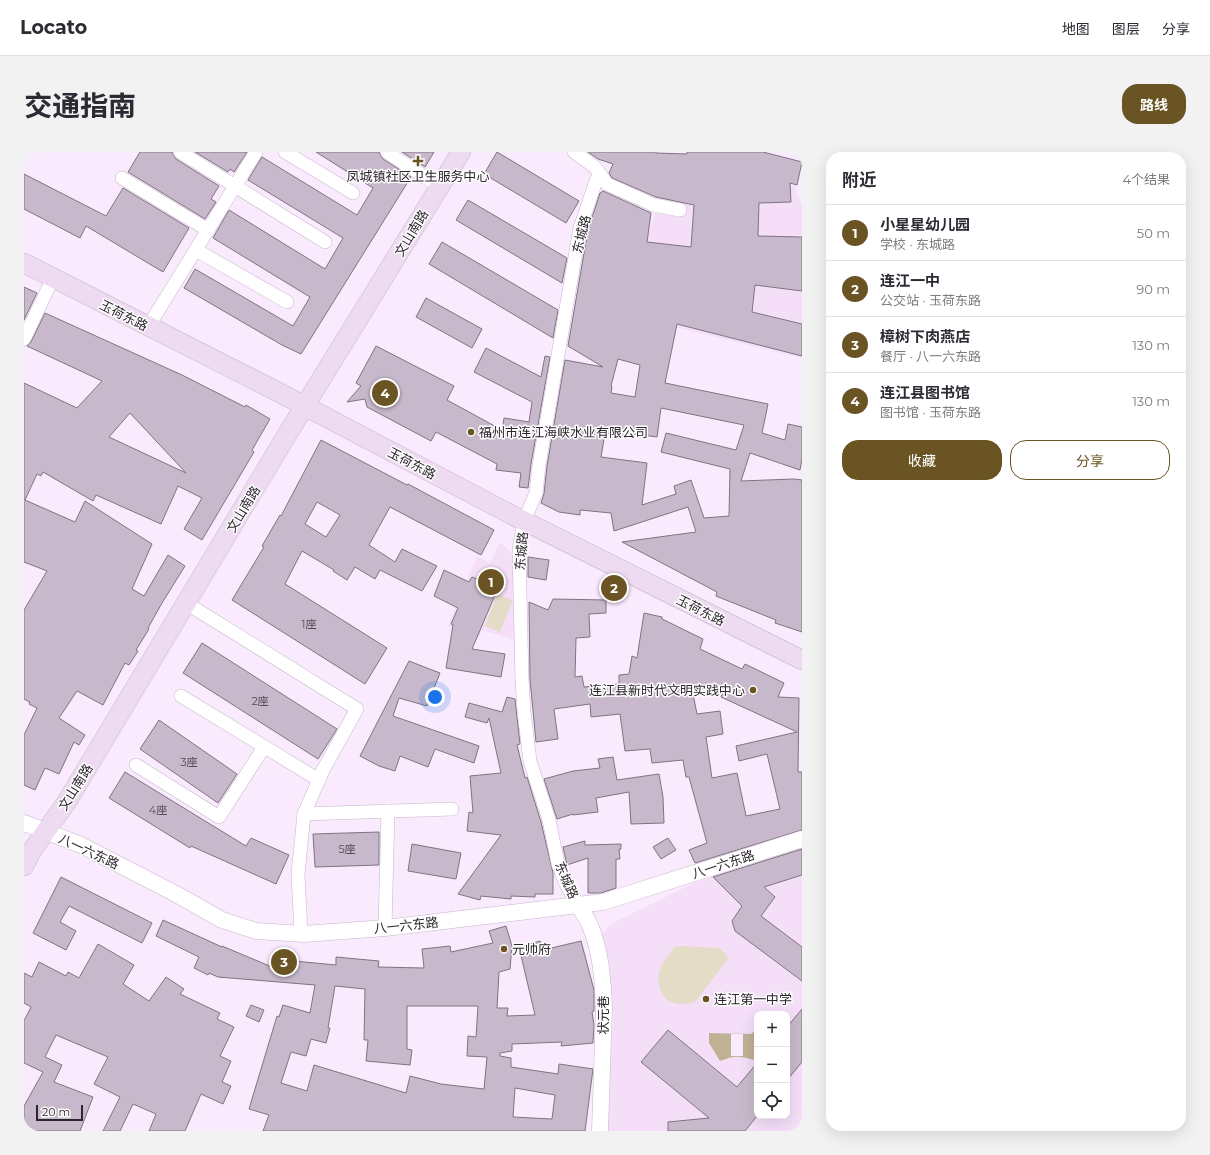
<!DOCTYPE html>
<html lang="zh">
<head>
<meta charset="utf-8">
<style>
  body { margin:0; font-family:Montserrat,"Noto Sans SC",sans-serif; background:#f2f2f3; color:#2b2b33 }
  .controls { position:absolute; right:12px; bottom:12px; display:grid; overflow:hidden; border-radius:8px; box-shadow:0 4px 16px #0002 }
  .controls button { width:36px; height:36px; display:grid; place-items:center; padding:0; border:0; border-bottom:1px solid #e1e1e2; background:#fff; color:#2b2b33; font:20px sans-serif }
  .scale { position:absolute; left:12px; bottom:10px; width:47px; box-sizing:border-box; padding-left:4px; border:2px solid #2c262d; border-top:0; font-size:11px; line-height:14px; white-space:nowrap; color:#2c262d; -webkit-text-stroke:3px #fdfdfd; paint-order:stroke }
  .you { position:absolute; left:411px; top:545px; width:14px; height:14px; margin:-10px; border:3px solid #fff; border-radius:50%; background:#1a73e8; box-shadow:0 0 0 6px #1a73e833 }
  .badge { display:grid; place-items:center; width:26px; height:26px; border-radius:50%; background:#6a5423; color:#fff; font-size:13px; font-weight:700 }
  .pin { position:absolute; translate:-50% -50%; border:2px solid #fff; box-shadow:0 1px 4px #0006 }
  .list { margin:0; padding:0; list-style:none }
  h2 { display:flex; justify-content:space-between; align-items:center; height:52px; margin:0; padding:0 16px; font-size:17px }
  h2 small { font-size:13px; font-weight:400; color:#7c7c81 }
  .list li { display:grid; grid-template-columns:26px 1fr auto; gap:12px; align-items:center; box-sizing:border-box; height:56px; padding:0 16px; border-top:1px solid #e1e1e2 }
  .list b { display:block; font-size:15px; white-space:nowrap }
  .list p { margin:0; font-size:13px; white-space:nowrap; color:#7c7c81 }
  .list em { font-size:13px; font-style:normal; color:#7c7c81 }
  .actions { display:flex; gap:8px; padding:12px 16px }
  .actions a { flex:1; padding:9px 0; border:1px solid #6a5423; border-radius:16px; text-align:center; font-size:14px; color:#6a5423 }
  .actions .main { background:#6a5423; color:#fff }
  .icon { flex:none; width:22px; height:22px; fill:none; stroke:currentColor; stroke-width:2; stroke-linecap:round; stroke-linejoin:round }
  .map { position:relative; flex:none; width:778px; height:979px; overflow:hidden; border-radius:16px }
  header { display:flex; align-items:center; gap:24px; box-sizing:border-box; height:56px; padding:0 20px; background:#fff; border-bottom:1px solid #e1e1e2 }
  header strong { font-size:19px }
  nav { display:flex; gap:22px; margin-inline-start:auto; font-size:14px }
  .intro { display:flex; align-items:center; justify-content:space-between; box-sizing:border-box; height:96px; padding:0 24px }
  h1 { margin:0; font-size:28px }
  .button { padding:10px 18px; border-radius:16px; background:#6a5423; color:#fff; font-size:14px; font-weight:700 }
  main { display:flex; gap:24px; padding:0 24px }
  aside { flex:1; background:#fff; border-radius:16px; box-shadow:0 4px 16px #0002 }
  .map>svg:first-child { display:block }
  .built { fill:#f4def8; fill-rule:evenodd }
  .green { fill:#e5dcc8 }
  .water { fill:#bfb194 }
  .pier { fill:#faeafd }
  .building { fill:#c8b8cb; stroke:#817283; fill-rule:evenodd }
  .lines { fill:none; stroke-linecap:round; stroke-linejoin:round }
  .minor-casing { stroke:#c6b6c9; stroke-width:14 }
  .tertiary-casing { stroke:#c6b6c9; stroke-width:17 }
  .secondary-casing { stroke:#c6b6c9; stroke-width:20 }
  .minor { stroke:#fff; stroke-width:13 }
  .tertiary { stroke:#fff; stroke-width:16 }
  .secondary { stroke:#eedbf1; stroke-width:19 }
  .poi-dot { fill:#6a5423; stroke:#fdfdfd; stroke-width:1.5 }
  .labels { text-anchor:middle; stroke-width:3; stroke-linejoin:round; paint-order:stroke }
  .number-label { font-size:11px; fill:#534a54 }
  .poi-label { font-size:13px; fill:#2c262d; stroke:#fdfdfd; text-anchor:start }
  .street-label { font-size:13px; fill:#2c262d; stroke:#fdfdfd }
</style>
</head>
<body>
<header>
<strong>Locato</strong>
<nav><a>地图</a><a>图层</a><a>分享</a></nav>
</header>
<div class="intro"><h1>交通指南</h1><a class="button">路线</a></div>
<main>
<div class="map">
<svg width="778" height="979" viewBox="0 0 778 979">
  <rect width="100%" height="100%" fill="#faeafd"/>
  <g class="built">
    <path d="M632,29L770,33L778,54V206L631,170L620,94L631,63Z"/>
    <path d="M476,390L491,404L492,488L458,478L454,486L424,474L453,405L466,411Z"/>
    <path d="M778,693V979H583L589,865L578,783L587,772L668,732ZM733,862H763V964H733Z"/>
  </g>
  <g class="green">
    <path d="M473,442L489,448L476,480L461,474Z"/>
    <path d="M659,794L696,796L705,806L670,851C664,851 656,853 650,851C638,848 632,831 635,820C638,811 645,802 650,795Z"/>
  </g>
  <path class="water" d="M733,877V903L729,908C715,903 709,904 696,909L685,891V881L727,882Z"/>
  <rect class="pier" x="707" y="882" width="12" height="22"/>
  <g class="building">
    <path d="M116,0H148L152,7L195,34L187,47L192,50L181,67L104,20Z"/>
    <path d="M171,0H223L210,20L206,17L204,20Z"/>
    <path d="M292,0H355L359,7L387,25L277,202L258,193L160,136L171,117L269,174L286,145L189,86L205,58L301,117L319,86L224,28L238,5L333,63L349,36Z"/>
    <path d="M378,0H410L401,15Z"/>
    <path d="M473,0L555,49L542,71L460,22Z"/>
    <path d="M564,0H632V1L663,2V0H739L778,10L773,33L766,31L767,50L735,51L734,84L778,85V139L731,133L728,160L778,172V204L653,172L641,231L744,252L738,281L761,288L764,272L778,275V307L776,318L726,301L717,329L770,327L778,328V480L751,471L752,468L692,444L693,440L598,390L672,380L664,355L590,379L587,361L556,358V363L535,360L517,351L520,342L523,314L541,208L579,215L544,194L564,78L576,41L579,39L627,61L623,90L667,95L670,53L632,45L588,26L585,21L589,12L574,7ZM594,207L616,213L611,245L587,241L588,235L587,234ZM637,256L720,273L712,298L642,281L637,300L706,317L705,364L680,366L667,328L650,334L652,342L618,353L623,311L577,305L581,281L602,284L603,281L633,285Z"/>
    <path d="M0,22L82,64L99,36L165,76L139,120L62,74L56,86L0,57Z"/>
    <path d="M444,48L543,106L538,131L432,68Z"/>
    <path d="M418,90L534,158L529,186L405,112Z"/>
    <path d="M0,135L13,141L0,168Z"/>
    <path d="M402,146L458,177L448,196L392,165Z"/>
    <path d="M21,161L158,223L221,255L222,253L246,267L228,298L230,300L178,388L160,377L178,346L154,334L137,372L72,343L69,349L19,320L17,324L13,322L1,348L51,370L61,349L128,392L108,437L120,444L144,403L161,414L138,451L124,476L125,477L112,498L114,499L105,513L101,511L79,553L53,539L35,566L61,583L55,593L50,590L35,622L21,616L11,638L0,633V583L13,556L5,552L6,550L0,547V458L23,419L0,410V231L53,256L78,229L3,194L7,190ZM106,261L162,321L85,285Z"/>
    <path d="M352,194L430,234L423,248L478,278L480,266L505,270L508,250L450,220L462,196L517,225L521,204L526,205L507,312L504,336L495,335L497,321L472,318L473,312L412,280L407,289L343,255L341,247L323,250L337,234L332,231Z"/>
    <path d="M297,288L383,333L384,332L470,378L457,403L366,355L345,393L371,410L378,397L413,414L398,439L356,418L351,427L331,415L323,428L309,419L310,418L278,399L261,432L363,496L341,532L208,448L240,395L238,394L256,363L257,364ZM293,350L316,363L302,385L281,372Z"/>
    <path d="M504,405L525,408L522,428L504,425Z"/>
    <path d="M420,418L445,430L448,425L474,436L448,497L481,502L477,525L422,516L429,473L427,472L434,456L410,444Z"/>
    <path d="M529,447L582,448V461L565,462L566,485L552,486L551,525L558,524L560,535L595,532V523L605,522L608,504L613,506L620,461L638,465V467L679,487L676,497L718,517L721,512L760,531L754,545L775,546L774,620H778V678L671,711L665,698L683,691L665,625H662L659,608L628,611L626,597L601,599L596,562L567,565L566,552L530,557L534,587L512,590L506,527L505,450L524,458ZM701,536L697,545L773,580L712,594L715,609L743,602L756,657L722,664L713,621L688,626L682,585L699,582L696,559L673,562L668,537Z"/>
    <path d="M178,491L313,577L294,607L159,521Z"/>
    <path d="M385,509L416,521L403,554L375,546L369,564L455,594L450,611L411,597L404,615L376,604L371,619L355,614L336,604Z"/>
    <path d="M483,545L491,547L496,592L493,593L501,626L503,625L517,670L529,721V742H511V745L487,744V747L457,744L456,748L434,742L477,683L443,679L445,660L449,661L446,624L477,621L465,566L463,571L441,565L445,551L478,560Z"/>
    <path d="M135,568L213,622L194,651L116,597Z"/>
    <path d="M589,605L593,628L635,622L639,645L640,671L607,672L605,640L572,646L574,660L549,663V662L533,667L520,627L549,619L576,616L574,607Z"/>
    <path d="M101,620L222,694L227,686L265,703L252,732L167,694L166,696L85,646Z"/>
    <path d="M355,680V713L291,715L289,682Z"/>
    <path d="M644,686L652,698L637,707L629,695Z"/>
    <path d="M561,689V693L597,692V697H595L596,707H592V736L577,741H564V706L543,713L539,695Z"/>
    <path d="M388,692L437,701L432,727L384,719Z"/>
    <path d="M778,697V723L740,735L751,745L737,764L778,795V829L711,779L708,769L718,754L689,725Z"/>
    <path d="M37,725L128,771L118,791L45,754L36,770L52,779L42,798L9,781Z"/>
    <path d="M139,768L198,795V794L248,815L249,807L312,813V805L355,809L354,815L400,816L398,797L426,794L427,800L469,791L465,779L482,774L488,794L486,817L475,820L473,856H484L483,864L511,863L495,795L516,789L519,798L557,789L570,838V859L568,860L570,873L569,891L537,894L538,890L488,892V899L476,901V904L487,906V915L534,922L535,912L569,917L561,979H239L245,963L225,957L253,864L255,865L259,853L286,861L291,833L194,825L185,821L184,823L170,816L175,805L132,784ZM311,834L341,837L340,888H344L342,909L386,913L388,898L383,897V854H454L452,885L444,884L443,904L463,905L460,937L417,932L386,924L382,941L290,913L283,939L257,931L267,900L282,904L287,887L302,891L306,876H304ZM491,936L531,943L528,967L489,965Z"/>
    <path d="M74,792L110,813L99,832L125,849L142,825L160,837L156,842L196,861L193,867L210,875L196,904L207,909L198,930L207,934L199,952L177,942L161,979H125L132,962L109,952L96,979H79L96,945L70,932L84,905L32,883L21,905L38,913L30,930L69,945L56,979H0V954L19,920L0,911V869L7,855L0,851V821L8,825L15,810L42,824L44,820L55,826Z"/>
    <path d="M227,853L240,858L235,870L222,864Z"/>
    <path d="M778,857V910L763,928V875Z"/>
    <path d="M644,878L713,935L733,911V964L721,979H644V970L685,966L617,910Z"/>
  </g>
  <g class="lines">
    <g class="minor-casing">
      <g id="minor">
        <path d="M156,0L301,90"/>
        <path d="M261,0L329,41"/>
        <path d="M363,0L416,35"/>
        <path d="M550,0L571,15L583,32L630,53L656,58"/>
        <path d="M98,26L184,78"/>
        <path d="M172,98L263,150"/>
        <path d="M124,175L232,0"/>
        <path d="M0,187L29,126"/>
        <path d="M162,451L333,557L299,618L280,662L274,722L277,781"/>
        <path d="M157,544L295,628"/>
        <path d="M112,613L195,665L240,595"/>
        <path d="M280,662L428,657"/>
        <path d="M554,753L541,730L534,712L525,668L506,609L500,560L498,527L495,398L500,369L512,341L515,313L556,76L572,29L576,22"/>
        <path d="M361,776L364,659"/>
      </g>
    </g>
    <g class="tertiary-casing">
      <g id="tertiary">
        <path d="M0,671L57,693L152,742L198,768L232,779L280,782L361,776L579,750L778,687"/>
        <path d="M554,753C558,759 562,765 565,771C577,798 579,828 580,857L576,979"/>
      </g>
    </g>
    <g class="secondary-casing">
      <g id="secondary">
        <path d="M0,111L256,241L488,363L778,508"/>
        <path d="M0,714L7,700L42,651L264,281L437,0"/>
      </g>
    </g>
    <use href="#minor" class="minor"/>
    <use href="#tertiary" class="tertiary"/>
    <use href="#secondary" class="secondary"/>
  </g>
  <g class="poi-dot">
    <path d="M392 3h4v4h4v4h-4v4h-4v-4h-4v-4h4z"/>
    <circle cx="447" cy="280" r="4"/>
    <circle cx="729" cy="538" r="4"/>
    <circle cx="480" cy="797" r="4"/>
    <circle cx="682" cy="847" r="4"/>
  </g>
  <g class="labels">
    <g class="number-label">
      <text x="285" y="476">1座</text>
      <text x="236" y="553">2座</text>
      <text x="165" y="614">3座</text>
      <text x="134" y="662">4座</text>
      <text x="323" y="701">5座</text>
    </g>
    <g class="poi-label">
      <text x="394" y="29" text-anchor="middle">凤城镇社区卫生服务中心</text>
      <text x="455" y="285">福州市连江海峡水业有限公司</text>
      <text x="721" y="543" text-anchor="end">连江县新时代文明实践中心</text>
      <text x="488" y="802">元帅府</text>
      <text x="690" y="852">连江第一中学</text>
    </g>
    <g class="street-label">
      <text transform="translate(387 81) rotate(-59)" y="5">文山南路</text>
      <text transform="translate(557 82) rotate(-76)" y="5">东城路</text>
      <text transform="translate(100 163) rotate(27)" y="5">玉荷东路</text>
      <text transform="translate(388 311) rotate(28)" y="5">玉荷东路</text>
      <text transform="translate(219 357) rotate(-59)" y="5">文山南路</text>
      <text transform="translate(497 399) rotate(-85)" y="5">东城路</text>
      <text transform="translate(677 458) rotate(27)" y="5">玉荷东路</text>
      <text transform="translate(51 635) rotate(-58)" y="5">文山南路</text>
      <text transform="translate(65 699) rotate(25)" y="5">八一六东路</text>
      <text transform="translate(699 712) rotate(-18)" y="5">八一六东路</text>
      <text transform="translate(543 728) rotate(67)" y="5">东城路</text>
      <text transform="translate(382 773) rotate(-6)" y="5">八一六东路</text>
      <text transform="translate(579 863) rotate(-90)" y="5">状元巷</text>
    </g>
  </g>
</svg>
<div class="controls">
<button>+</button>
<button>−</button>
<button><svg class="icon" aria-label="locate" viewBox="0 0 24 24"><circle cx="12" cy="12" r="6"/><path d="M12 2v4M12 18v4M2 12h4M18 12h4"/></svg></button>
</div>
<div class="scale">20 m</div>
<div class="you"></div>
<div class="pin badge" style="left:467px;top:430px">1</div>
<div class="pin badge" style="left:590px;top:436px">2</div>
<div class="pin badge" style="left:260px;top:810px">3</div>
<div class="pin badge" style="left:361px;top:241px">4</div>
</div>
<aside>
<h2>附近<small>4个结果</small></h2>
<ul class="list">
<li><span class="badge">1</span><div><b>小星星幼儿园</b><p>学校 · 东城路</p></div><em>50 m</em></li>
<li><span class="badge">2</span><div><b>连江一中</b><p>公交站 · 玉荷东路</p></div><em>90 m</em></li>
<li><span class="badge">3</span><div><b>樟树下肉燕店</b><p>餐厅 · 八一六东路</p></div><em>130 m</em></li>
<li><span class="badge">4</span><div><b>连江县图书馆</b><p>图书馆 · 玉荷东路</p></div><em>130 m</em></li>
</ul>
<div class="actions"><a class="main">收藏</a><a>分享</a></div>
</aside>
</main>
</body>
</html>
